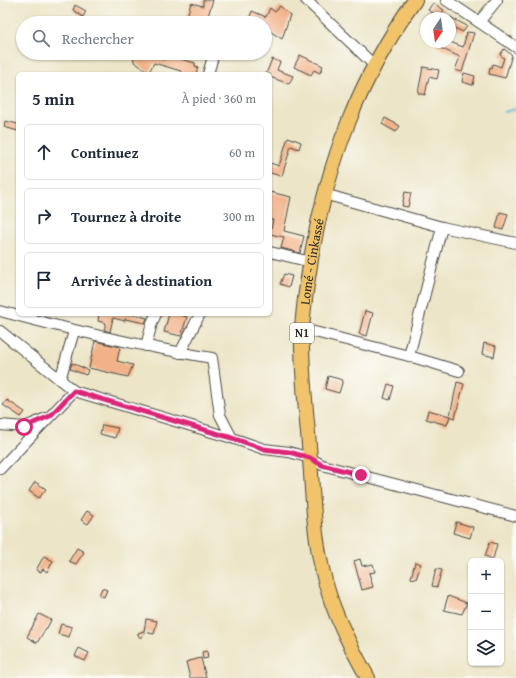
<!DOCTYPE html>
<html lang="fr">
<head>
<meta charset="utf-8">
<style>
  body { margin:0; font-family:"Gentium Book Plus",serif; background:#f2f2f3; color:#1f2937 }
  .controls { position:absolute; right:12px; bottom:12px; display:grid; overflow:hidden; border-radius:6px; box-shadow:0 1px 3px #0004 }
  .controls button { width:36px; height:36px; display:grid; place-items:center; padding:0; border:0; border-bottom:1px solid #e0e1e3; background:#fff; color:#1f2937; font:20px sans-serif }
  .compass { position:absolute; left:420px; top:12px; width:36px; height:36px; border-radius:50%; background:#fff; box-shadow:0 1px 3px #0004; rotate:193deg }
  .stop { position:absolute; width:12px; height:12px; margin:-9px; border:3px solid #db2777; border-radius:50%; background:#fff }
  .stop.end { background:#db2777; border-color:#fff; box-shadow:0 1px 4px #0008 }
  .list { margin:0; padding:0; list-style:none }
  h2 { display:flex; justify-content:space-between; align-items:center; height:52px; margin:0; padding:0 16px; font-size:17px }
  h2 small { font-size:13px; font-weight:400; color:#747a83 }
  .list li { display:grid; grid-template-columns:26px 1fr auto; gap:12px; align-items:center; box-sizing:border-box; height:56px; margin:0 8px 8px; padding:0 8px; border:1px solid #e0e1e3; border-radius:6px }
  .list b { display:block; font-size:15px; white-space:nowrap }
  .list em { font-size:13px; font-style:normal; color:#747a83 }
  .icon { flex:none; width:22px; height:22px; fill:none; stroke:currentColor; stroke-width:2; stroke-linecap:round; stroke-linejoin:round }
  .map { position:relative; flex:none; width:516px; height:678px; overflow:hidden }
  .search { position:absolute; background:#fff; box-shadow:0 1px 3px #0004; left:16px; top:16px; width:256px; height:44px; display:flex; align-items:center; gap:10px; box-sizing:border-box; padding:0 14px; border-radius:22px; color:#747a83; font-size:15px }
  .panel { position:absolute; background:#fff; box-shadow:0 1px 3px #0004; left:16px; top:72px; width:256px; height:244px; border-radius:6px }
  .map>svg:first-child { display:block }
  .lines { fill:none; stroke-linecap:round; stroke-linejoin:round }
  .stream { stroke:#60abd8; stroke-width:2 }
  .building { fill:#f2b187 }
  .minor-casing { stroke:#484742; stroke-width:12 }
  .highway-casing { stroke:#484742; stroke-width:16 }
  .minor { stroke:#fff; stroke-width:10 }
  .highway { stroke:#f1c36a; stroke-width:14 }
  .route { stroke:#db2777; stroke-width:5 }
  .labels { text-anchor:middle; stroke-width:3; stroke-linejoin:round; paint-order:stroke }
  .shield { fill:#fdfcf7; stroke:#6a6a68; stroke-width:1 }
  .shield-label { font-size:12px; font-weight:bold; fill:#2b2b2b }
  .street-label { font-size:13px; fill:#2b2b2b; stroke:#fdfcf7 }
</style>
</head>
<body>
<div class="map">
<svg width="516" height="678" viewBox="0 0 516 678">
  <rect width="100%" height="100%" fill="#fdfcf7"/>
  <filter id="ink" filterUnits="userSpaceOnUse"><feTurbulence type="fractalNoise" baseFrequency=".025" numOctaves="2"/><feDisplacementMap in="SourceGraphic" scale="8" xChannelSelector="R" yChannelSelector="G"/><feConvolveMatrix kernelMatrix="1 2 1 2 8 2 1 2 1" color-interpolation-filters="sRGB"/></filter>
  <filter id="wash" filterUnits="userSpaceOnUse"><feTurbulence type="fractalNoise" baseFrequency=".012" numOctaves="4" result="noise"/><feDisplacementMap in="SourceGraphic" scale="16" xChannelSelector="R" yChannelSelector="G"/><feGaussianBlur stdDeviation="0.9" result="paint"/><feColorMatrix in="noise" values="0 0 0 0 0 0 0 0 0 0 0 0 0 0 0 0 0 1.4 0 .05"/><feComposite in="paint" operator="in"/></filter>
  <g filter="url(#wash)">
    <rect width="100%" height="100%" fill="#ece5c7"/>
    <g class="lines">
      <path class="stream" d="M504,112L516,109"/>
    </g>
    <g id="blocks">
      <g class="building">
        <path d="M203,0H213L206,22L194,19L193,23H185L191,3L203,6Z"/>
        <path d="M433,3L444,10L439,17L428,10Z"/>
        <path d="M75,5L86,11L83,17L73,10Z"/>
        <path d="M280,6L290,15L282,39L265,28V23H257L249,19L252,11L266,17L270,8L275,12Z"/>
        <path d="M450,17L467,26L463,32L450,26Z"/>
        <path d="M467,32L474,33L462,72L455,70L460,57L436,46L438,42H450L463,47Z"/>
        <path d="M504,49L512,55L505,78L489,74L490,67L492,68L493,64L501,67L504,58L500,55Z"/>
        <path d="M133,53H151L164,60L166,55L195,63V66L198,67L196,74H180L181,71L154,63L149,72L134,62Z"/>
        <path d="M300,55L323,66L320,73L314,70L311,75L294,67Z"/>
        <path d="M272,59L280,62L277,70L293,76L289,84L270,77V74H266Z"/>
        <path d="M423,67L439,70L437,79L429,77L425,95L418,93Z"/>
        <path d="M464,73L475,76L473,85L462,82Z"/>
        <path d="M385,118L400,126L396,132L382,124Z"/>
        <path d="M5,121L18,124V131L4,127Z"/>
        <path d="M288,137L301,142L299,149L291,146L282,176L270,173V163L279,166Z"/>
        <path d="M270,192L291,197L284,231L304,236L300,253L281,248L284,237L270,234L273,220H270Z"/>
        <path d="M405,192L411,193L408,207L402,206Z"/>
        <path d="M500,212L508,214L503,230L496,228Z"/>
        <path d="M284,274L292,276L289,287L280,284Z"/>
        <path d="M365,311L373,313L367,336L359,334Z"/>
        <path d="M99,314H131L147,318L145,323L125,319V321L113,318L110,332L104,330L106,323L98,321Z"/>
        <path d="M169,314H178L187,317L181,336L164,332Z"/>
        <path d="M95,341L120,347L117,361L133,365L128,377L89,368Z"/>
        <path d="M484,343L496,346L494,357L482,354Z"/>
        <path d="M72,363L88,370L86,375L70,369Z"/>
        <path d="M328,376L343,380L339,393L325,389Z"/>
        <path d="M457,382L464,384L455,418L450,416Z"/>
        <path d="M388,384L394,386L390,400L384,398Z"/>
        <path d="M7,400L25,412L21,417L3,405Z"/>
        <path d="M428,410L450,416L447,425L426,419Z"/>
        <path d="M102,425L118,428L115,438L100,434Z"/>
        <path d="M35,482L46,489L39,498L29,491Z"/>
        <path d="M87,511L94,515L88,524L81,520Z"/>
        <path d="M456,522L473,527L470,538L453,533Z"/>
        <path d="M490,542L497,544L493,559L485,556Z"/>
        <path d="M77,548L84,552L76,564L69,561Z"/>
        <path d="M44,556L53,561L47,572L43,569L41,572L36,570Z"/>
        <path d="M360,559L362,566L373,564L375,572L369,573L373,587L362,590L354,561Z"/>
        <path d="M415,562L421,564L416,579L411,578Z"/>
        <path d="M436,569L442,570L437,587L432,586Z"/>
        <path d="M102,588L107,590L104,597L99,595Z"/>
        <path d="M448,596L467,603L462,614L444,610Z"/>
        <path d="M39,614L51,620L47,628H46L37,643L27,637Z"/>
        <path d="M146,619L157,621L154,634L145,632L142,637H139L138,635V633L144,631Z"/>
        <path d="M61,624L72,627L69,637L58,634Z"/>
        <path d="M79,648L89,653L85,661L75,656Z"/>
        <path d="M207,651L208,658L203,659L202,652Z"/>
        <path d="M201,658L206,678H190L186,662Z"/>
      </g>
    </g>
  </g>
  <g filter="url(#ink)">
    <use href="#blocks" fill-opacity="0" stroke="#484742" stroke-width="1"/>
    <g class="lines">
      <g class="minor-casing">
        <g id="minor">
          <path d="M306,0L375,66"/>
          <path d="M446,0L516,47"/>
          <path d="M479,22L497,0"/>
          <path d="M208,74L214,53"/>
          <path d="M324,194L442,227"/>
          <path d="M270,252L311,262"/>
          <path d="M0,311C70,330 140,346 212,358L220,415L232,438"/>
          <path d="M303,329L409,356L459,371"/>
          <path d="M0,331L74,391L232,438L264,449L289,452L310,458L322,465L516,516"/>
          <path d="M146,346L152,323L156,314"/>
          <path d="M180,353L200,314"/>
          <path d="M409,356L442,227L516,243"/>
          <path d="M60,380L74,331"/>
          <path d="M0,425L25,427L46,418"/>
          <path d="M0,469L74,391"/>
        </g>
      </g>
      <g class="highway-casing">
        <g id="highway">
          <path id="s1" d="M368,678C353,651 338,623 329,594C313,546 313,495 309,445C306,407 301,369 302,331C303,305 308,279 312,253C329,159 359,79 415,0"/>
        </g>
      </g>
      <use href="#minor" class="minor"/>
      <use href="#highway" class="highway"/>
    </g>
  </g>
  <g class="lines" filter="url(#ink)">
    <path class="route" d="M24,427L50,416L74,391L232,438L264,449L289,452L310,458L322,465L361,475"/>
  </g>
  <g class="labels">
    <rect class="shield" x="290" y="323" width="24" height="20" rx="3"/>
    <g class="shield-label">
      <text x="302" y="337">N1</text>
    </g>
    <g class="street-label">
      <text dy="5" stroke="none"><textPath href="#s1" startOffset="428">Lomé - Cinkassé</textPath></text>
    </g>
  </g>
</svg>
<div class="controls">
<button>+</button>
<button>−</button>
<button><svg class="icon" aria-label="layers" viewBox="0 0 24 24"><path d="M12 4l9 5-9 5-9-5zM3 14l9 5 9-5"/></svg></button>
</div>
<svg class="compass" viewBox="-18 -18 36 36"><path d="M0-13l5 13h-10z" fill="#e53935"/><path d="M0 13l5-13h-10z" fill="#747a83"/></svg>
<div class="stop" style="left:24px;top:427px"></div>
<div class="stop end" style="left:361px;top:475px"></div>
<div class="search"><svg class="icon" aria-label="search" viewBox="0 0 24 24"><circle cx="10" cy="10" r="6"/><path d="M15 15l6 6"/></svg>Rechercher</div>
<section class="panel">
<h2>5 min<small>À pied · 360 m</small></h2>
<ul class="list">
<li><svg class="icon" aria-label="ahead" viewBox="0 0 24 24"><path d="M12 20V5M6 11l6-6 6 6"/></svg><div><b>Continuez</b></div><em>60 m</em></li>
<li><svg class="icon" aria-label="right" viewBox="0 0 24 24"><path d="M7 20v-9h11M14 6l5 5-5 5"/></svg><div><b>Tournez à droite</b></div><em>300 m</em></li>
<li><svg class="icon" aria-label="arrive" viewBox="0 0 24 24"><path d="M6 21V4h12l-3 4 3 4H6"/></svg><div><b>Arrivée à destination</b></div></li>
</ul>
</section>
</div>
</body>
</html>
